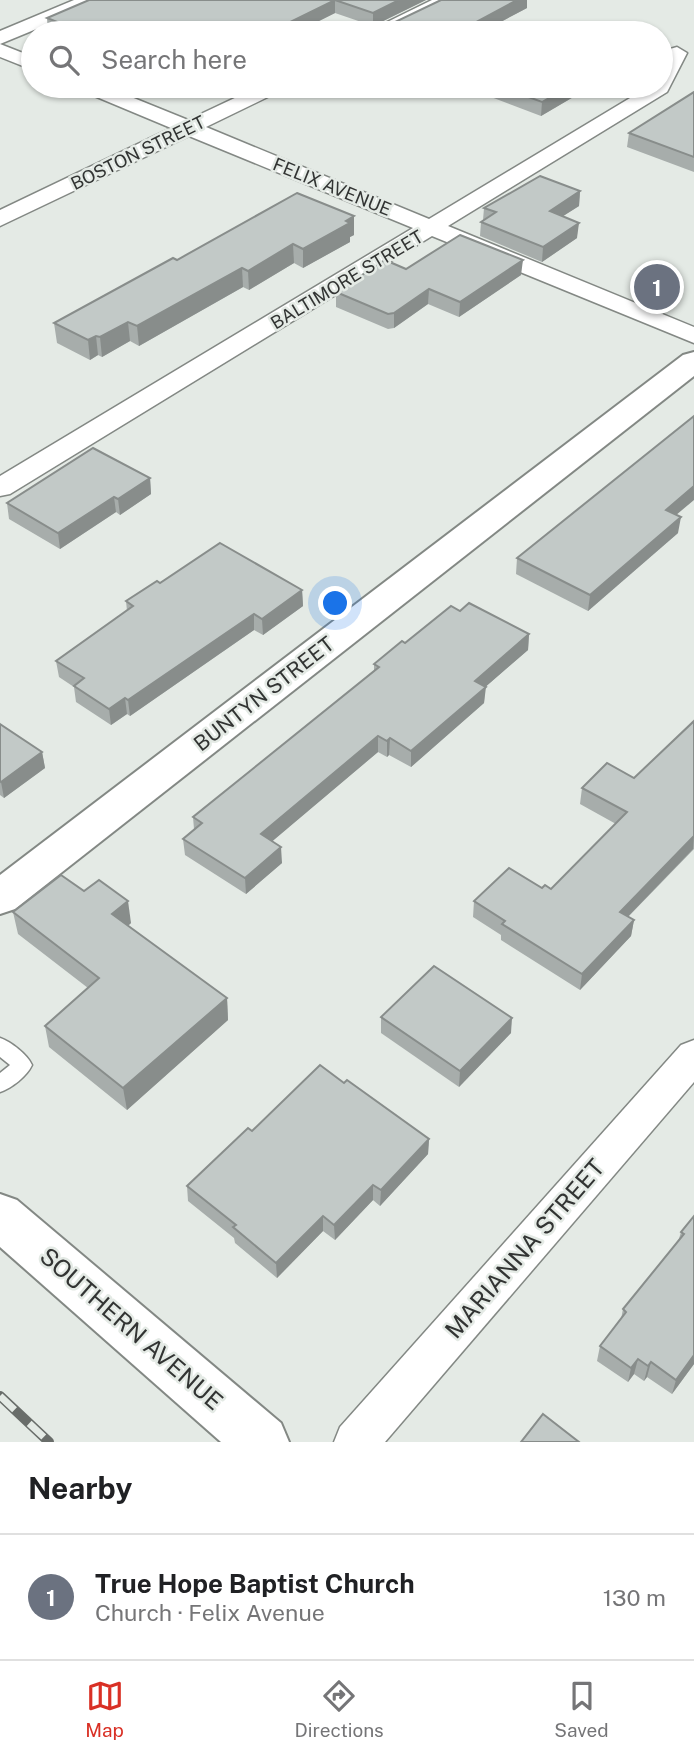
<!DOCTYPE html>
<html lang="en">
<head>
<meta charset="utf-8">
<style>
  body { margin:0; font-family:"Public Sans",sans-serif; background:#f6f6f6; color:#202124 }
  .you { position:absolute; left:336px; top:604px; width:24px; height:24px; margin:-18px; border:5px solid #fff; border-radius:50%; background:#1a73e8; box-shadow:0 0 0 10px #1a73e833 }
  .badge { display:grid; place-items:center; width:46px; height:46px; border-radius:50%; background:#d93025; color:#fff; font-size:23px; font-weight:700 }
  .pin { position:absolute; translate:-50% -50%; border:4px solid #fff; box-shadow:0 2px 7px #0006 }
  .list { margin:0; padding:0; list-style:none }
  h2 { display:flex; justify-content:space-between; align-items:center; height:91px; margin:0; padding:0 28px; font-size:30px }
  h2 small { font-size:23px; font-weight:400; color:#757577 }
  .list li { display:grid; grid-template-columns:46px 1fr auto; gap:21px; align-items:center; box-sizing:border-box; height:126px; padding:0 28px; border-top:2px solid #e0e0e0 }
  .list b { display:block; font-size:26px; white-space:nowrap }
  .list p { margin:0; font-size:23px; white-space:nowrap; color:#757577 }
  .list em { font-size:23px; font-style:normal; color:#757577 }
  .icon { flex:none; width:38px; height:38px; fill:none; stroke:currentColor; stroke-width:2; stroke-linecap:round; stroke-linejoin:round }
  .map { position:relative; flex:none; width:694px; height:1442px; overflow:hidden }
  .search { position:absolute; background:#fff; box-shadow:0 2px 5px #0004; left:21px; right:21px; top:21px; height:77px; display:flex; align-items:center; gap:18px; box-sizing:border-box; padding:0 24px; border-radius:38px; color:#757577; font-size:26px }
  .sheet { height:217px; background:#fff }
  nav { display:flex; justify-content:space-around; align-items:center; box-sizing:border-box; height:98px; border-top:2px solid #e0e0e0; background:#fff; font-size:19px; color:#757577 }
  nav a { display:grid; justify-items:center; gap:4px }
  nav .on { color:#d93025 }
  .map>svg:first-child { display:block }
  .lines { fill:none; stroke-linecap:round; stroke-linejoin:round }
  .lane-casing { stroke:#838884; stroke-width:3 }
  .street-casing { stroke:#838884; stroke-width:3 }
  .secondary-casing { stroke:#838884; stroke-width:4 }
  .lane { fill:#fff; fill-rule:evenodd }
  .street { fill:#fff; fill-rule:evenodd }
  .secondary { fill:#fff; fill-rule:evenodd }
  .rail-casing { stroke:#696d6a; stroke-width:10 }
  .rail { stroke:#e4eae5; stroke-width:7; stroke-dasharray:20; stroke-linecap:butt }
  .wall { fill:#a7adab }
  .shaded-wall { fill:#888d8b }
  .building { fill:#c2c9c7; stroke:#888d8b; stroke-width:2 }
  .labels { text-anchor:middle; stroke-width:5; stroke-linejoin:round; paint-order:stroke }
  .far-street-label { font-size:18px; fill:#323433; stroke:#e4eae5 }
  .street-label { font-size:21px; fill:#323433; stroke:#e4eae5 }
  .near-street-label { font-size:24px; fill:#323433; stroke:#e4eae5 }
</style>
</head>
<body>
<div class="map">
<svg width="694" height="1442" viewBox="0 0 694 1442">
  <rect width="100%" height="100%" fill="#e4eae5"/>
  <g class="lines">
    <g class="lane-casing">
      <path id="lane" d="M0,1038C11,1042 27,1054 32,1065C27,1076 12,1088 0,1092V1073L10,1065L0,1057Z"/>
    </g>
    <g class="street-casing">
      <g id="street">
        <path d="M74,0H99L97,4L0,44V31Z"/>
        <path d="M432,0H455L453,4L394,33H370L373,29Z"/>
        <path d="M0,44L33,57V70L0,57Z"/>
        <path d="M677,47L687,53L667,92L448,226L694,327V343L432,236L10,494L0,496V476L413,228L189,136L0,226V210L171,128L80,90L77,86H104L188,120L260,86H285L282,90L206,127L429,219L650,86H661V66L670,49Z"/>
        <path d="M694,1040V1082L385,1442H334L340,1427L681,1045Z"/>
      </g>
    </g>
    <g class="secondary-casing">
      <g id="secondary">
        <path d="M694,352V376L15,909L0,914V875L683,355Z"/>
        <path d="M0,1194L17,1200L281,1423L289,1442H221L0,1247Z"/>
      </g>
    </g>
    <use href="#lane" class="lane"/>
    <use href="#street" class="street"/>
    <use href="#secondary" class="secondary"/>
    <g class="rail-casing">
      <path id="rail" d="M0,1396L49,1442"/>
    </g>
    <use href="#rail" class="rail"/>
  </g>
  <g class="wall">
    <path d="M89,0H426L373,26L335,13L295,33H53L48,32L47,18Z"/>
    <path d="M527,8L480,33H397V21Z"/>
    <path d="M492,86H592L541,116L491,97Z"/>
    <path d="M694,92V172L627,147L629,133Z"/>
    <path d="M580,191L579,206L563,216L577,238L542,262L480,236L481,222L483,220L484,208Z"/>
    <path d="M354,216V235L350,237V242L303,268L294,263L249,290L243,287L139,346L130,341L102,357L98,355L90,360L57,343L54,323L177,260Z"/>
    <path d="M406,269L521,275L459,317L428,304L394,328L388,329L336,307V292Z"/>
    <path d="M150,478L151,494L120,515L116,512L60,549L9,519L7,503Z"/>
    <path d="M676,515L678,533L588,611L516,574L517,558Z"/>
    <path d="M160,583L302,590L303,606L263,635L254,630L130,716L127,714L111,725L76,702L74,687L59,677L56,661L127,611L126,601Z"/>
    <path d="M460,611L529,634L528,650L485,687L484,703L411,767L389,755L387,757L378,752L272,841L282,863L246,894L185,855L183,839L194,829L193,817L374,671V664L405,643Z"/>
    <path d="M694,721V849L628,917L634,920L631,936L580,990L501,940V935L473,917L474,901L542,888L551,889L616,824L580,804L582,788L634,778Z"/>
    <path d="M0,724L42,752L45,768L4,798L0,795Z"/>
    <path d="M13,912L131,923L128,926L227,998L228,1020L127,1110L49,1047L45,1026L88,988L18,934Z"/>
    <path d="M381,1017L511,1033L459,1087L381,1033Z"/>
    <path d="M344,1083L429,1139L428,1154L380,1206L373,1200L335,1240L323,1231L277,1278L235,1243L234,1238L188,1201L187,1186L252,1131Z"/>
    <path d="M694,1216V1364L672,1394L647,1377L644,1381L634,1374L628,1382L597,1361L600,1346L621,1319L623,1309L678,1242L681,1232Z"/>
  </g>
  <g class="shaded-wall">
    <path d="M335,0V13L295,33H268Z"/>
    <path d="M399,0H426L373,26V13Z"/>
    <path d="M517,0H527V8L480,33H456Z"/>
    <path d="M109,25L110,33H90Z"/>
    <path d="M570,86H592L541,116L542,102Z"/>
    <path d="M580,191L579,206L549,225L550,211Z"/>
    <path d="M354,216V235L350,237V242L303,268V249Z"/>
    <path d="M579,223L577,238L542,262L543,247Z"/>
    <path d="M293,244L294,263L249,290L248,271Z"/>
    <path d="M523,260L521,275L459,317L460,302Z"/>
    <path d="M242,268L243,287L139,346L137,326Z"/>
    <path d="M429,289L428,304L394,328V313Z"/>
    <path d="M128,322L130,341L102,357L100,337Z"/>
    <path d="M96,336L98,355L90,360L88,340Z"/>
    <path d="M150,478L151,494L120,515L118,499Z"/>
    <path d="M694,486V500L663,526L666,510Z"/>
    <path d="M114,497L116,512L60,549L58,533Z"/>
    <path d="M681,517L678,533L588,611L590,595Z"/>
    <path d="M302,590L303,606L263,635L262,619Z"/>
    <path d="M254,614V630L130,716L128,700Z"/>
    <path d="M529,634L528,650L475,696L486,687L484,703L411,767V751L475,681Z"/>
    <path d="M125,698L127,714L111,725L109,709Z"/>
    <path d="M378,736V752L262,850L261,834Z"/>
    <path d="M390,738L389,755L387,757V741Z"/>
    <path d="M42,752L45,768L4,798L1,782Z"/>
    <path d="M694,836L693,849L617,928L620,912Z"/>
    <path d="M281,847L282,863L246,894L245,878Z"/>
    <path d="M128,901L131,923L115,936L112,914Z"/>
    <path d="M634,920L631,936L580,990L582,974Z"/>
    <path d="M227,998L228,1020L127,1110L123,1088Z"/>
    <path d="M512,1018L511,1033L459,1087L460,1071Z"/>
    <path d="M429,1139L428,1154L380,1206L381,1190Z"/>
    <path d="M373,1185V1200L335,1240L334,1225Z"/>
    <path d="M323,1216V1231L277,1278L276,1263Z"/>
    <path d="M694,1355V1364L672,1394L676,1380Z"/>
    <path d="M638,1359L634,1374L628,1382L631,1368Z"/>
    <path d="M651,1362L647,1377L644,1381L648,1366Z"/>
  </g>
  <g class="building">
    <path d="M89,0H399L373,13L335,0L268,33H132L109,25L90,33H85L47,18Z"/>
    <path d="M441,0H517L456,33H432L397,21Z"/>
    <path d="M498,86H570L542,102Z"/>
    <path d="M694,92V157L629,133Z"/>
    <path d="M540,176L580,191L550,211L579,223L543,247L481,222L496,212L484,208Z"/>
    <path d="M297,193L354,216L346,221L350,223L303,249L293,244L248,271L242,268L137,326L128,322L100,337L96,336L88,340L54,323L173,258L177,260Z"/>
    <path d="M460,235L523,260L460,302L429,289L394,313L388,314L336,292L385,260L406,269Z"/>
    <path d="M694,416V486L666,510L681,517L590,595L517,558Z"/>
    <path d="M93,448L150,478L118,499L114,497L58,533L7,503Z"/>
    <path d="M220,543L302,590L262,619L254,614L128,700L125,698L109,709L74,686L84,678L56,661L133,606L126,601L157,581L160,583Z"/>
    <path d="M469,603L529,634L475,681L486,687L411,751L390,738L387,741L378,736L261,834L281,847L245,878L183,839L202,823L193,817L379,667L374,664L402,641L405,643L451,606L460,611Z"/>
    <path d="M694,721V836L620,912L634,920L582,974L502,924L505,921L474,901L509,868L542,888L545,885L551,889L627,812L582,788L607,763L634,778Z"/>
    <path d="M0,724L42,752L1,782L0,781Z"/>
    <path d="M61,875L84,891L99,880L128,901L112,914L227,998L123,1088L45,1026L99,978L13,912Z"/>
    <path d="M434,966L512,1018L460,1071L381,1017Z"/>
    <path d="M320,1065L344,1083L347,1080L429,1139L381,1190L373,1185L334,1225L323,1216L276,1263L233,1227L236,1225L187,1186L248,1128L252,1131Z"/>
    <path d="M694,1216V1355L676,1380L651,1362L648,1366L638,1359L631,1368L600,1346L626,1312L623,1309L684,1234L681,1232Z"/>
    <path d="M543,1414L579,1442H521Z"/>
  </g>
  <g class="labels">
    <g class="far-street-label">
      <text transform="translate(138 153) rotate(-26)" y="6">BOSTON STREET</text>
      <text transform="translate(332 187) rotate(22)" y="6">FELIX AVENUE</text>
      <text transform="translate(347 280) rotate(-31)" y="6">BALTIMORE STREET</text>
    </g>
    <g class="street-label">
      <text transform="translate(264 694) rotate(-38)" y="7">BUNTYN STREET</text>
    </g>
    <g class="near-street-label">
      <text transform="translate(525 1249) rotate(-49)" y="8">MARIANNA STREET</text>
      <text transform="translate(131 1329) rotate(41)" y="8">SOUTHERN AVENUE</text>
    </g>
  </g>
</svg>
<div class="you"></div>
<div class="pin badge" style="left:657px;top:287px;background:#6b7280">1</div>
<div class="search"><svg class="icon" aria-label="search" viewBox="0 0 24 24"><circle cx="10" cy="10" r="6"/><path d="M15 15l6 6"/></svg>Search here</div>
</div>
<section class="sheet">
<h2>Nearby<small></small></h2>
<ul class="list">
<li><span class="badge" style="background:#6b7280">1</span><div><b>True Hope Baptist Church</b><p>Church · Felix Avenue</p></div><em>130 m</em></li>
</ul>
</section>
<nav>
<a class="on"><svg class="icon" aria-label="map" viewBox="0 0 24 24"><path d="M3 6l6-2 6 2 6-2v14l-6 2-6-2-6 2zM9 4v14M15 6v14"/></svg>Map</a>
<a><svg class="icon" aria-label="directions" viewBox="0 0 24 24"><path d="M12 3l9 9-9 9-9-9zM9 14v-3h6M13 9l2 2-2 2"/></svg>Directions</a>
<a><svg class="icon" aria-label="saved" viewBox="0 0 24 24"><path d="M7 4h10v16l-5-4-5 4z"/></svg>Saved</a>
</nav>
</body>
</html>
